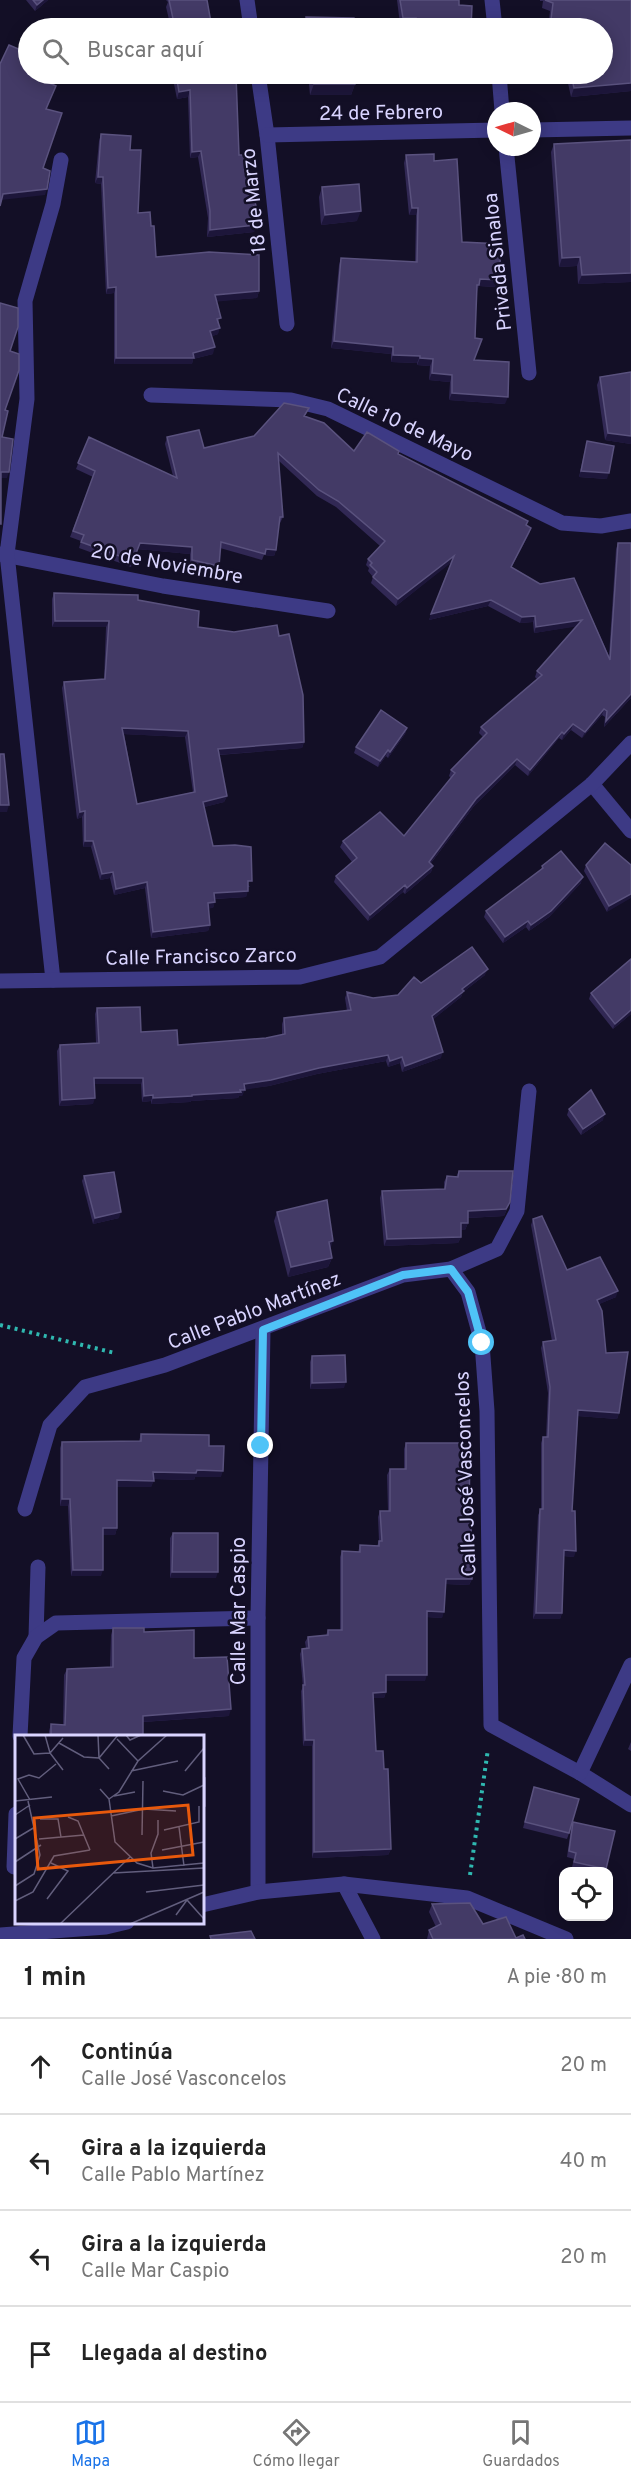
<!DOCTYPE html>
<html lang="es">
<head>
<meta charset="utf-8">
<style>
  body { margin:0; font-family:Overpass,sans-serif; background:#f6f6f6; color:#222 }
  .controls { position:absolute; right:18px; bottom:18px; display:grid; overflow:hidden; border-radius:12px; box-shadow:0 3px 15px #0003 }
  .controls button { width:54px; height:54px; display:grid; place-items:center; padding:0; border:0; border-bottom:2px solid #e0e0e0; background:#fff; color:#222; font:30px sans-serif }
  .compass { position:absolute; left:487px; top:102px; width:54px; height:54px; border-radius:50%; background:#fff; box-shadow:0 3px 15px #0003; rotate:275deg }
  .stop { position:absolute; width:18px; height:18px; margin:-14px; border:4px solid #4fc3f7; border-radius:50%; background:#fff }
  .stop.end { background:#4fc3f7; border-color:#fff; box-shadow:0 2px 6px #0008 }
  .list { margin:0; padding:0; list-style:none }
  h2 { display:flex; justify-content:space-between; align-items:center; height:78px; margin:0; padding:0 24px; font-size:26px }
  h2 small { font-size:20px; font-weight:400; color:#767676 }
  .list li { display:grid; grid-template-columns:39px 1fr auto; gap:18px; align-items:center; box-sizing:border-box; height:96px; padding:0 24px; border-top:2px solid #e0e0e0 }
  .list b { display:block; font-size:22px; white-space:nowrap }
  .list p { margin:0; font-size:20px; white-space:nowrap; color:#767676 }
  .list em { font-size:20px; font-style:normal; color:#767676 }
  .icon { flex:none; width:33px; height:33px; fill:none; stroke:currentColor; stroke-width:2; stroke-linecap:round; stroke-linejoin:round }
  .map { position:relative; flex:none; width:631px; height:1939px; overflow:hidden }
  .search { position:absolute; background:#fff; box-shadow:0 3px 15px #0003; left:18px; right:18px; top:18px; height:66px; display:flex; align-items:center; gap:15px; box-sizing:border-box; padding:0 21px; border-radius:33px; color:#767676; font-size:22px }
  .sheet { height:462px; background:#fff }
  nav { display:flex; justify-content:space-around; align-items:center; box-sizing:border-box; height:84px; border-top:2px solid #e0e0e0; background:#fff; font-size:16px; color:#767676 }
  nav a { display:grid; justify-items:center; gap:3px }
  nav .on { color:#1a73e8 }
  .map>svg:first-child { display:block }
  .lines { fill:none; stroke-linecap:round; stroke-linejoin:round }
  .path { stroke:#2fb8b0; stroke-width:4; stroke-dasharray:3 4.5; stroke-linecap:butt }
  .lane { stroke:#3d3a85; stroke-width:15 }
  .street { stroke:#3d3a85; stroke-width:15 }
  .wall { fill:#312854; fill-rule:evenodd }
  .shaded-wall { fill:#1d163a }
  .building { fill:#433a66; stroke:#5a527e; stroke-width:1.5; fill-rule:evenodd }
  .route { stroke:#4fc3f7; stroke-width:8 }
  .labels { text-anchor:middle; stroke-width:5; stroke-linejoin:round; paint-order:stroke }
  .street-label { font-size:20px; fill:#d9d4ff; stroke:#130f26 }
  .inset-road { fill:none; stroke:#625e7d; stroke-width:1.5 }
  .view { fill:#e8590c; fill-opacity:0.15; stroke:#e8590c; stroke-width:3 }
  .inset-edge { fill:none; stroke:#d9d4ff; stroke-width:3 }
</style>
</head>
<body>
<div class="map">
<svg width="631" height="1939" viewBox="0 0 631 1939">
  <rect width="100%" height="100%" fill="#130f26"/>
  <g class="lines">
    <g class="path">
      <path d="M0,1325L115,1353"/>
      <path d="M470,1875L488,1749"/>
    </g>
    <path class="lane" d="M36,1637L38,1567"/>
    <g class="street">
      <path d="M247,0L251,28"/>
      <path d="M492,0L495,28"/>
      <path d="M258,74L267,135L287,324"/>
      <path d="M499,74L502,111"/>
      <path d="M532,130L631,128"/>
      <path d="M267,135L496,130"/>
      <path d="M506,147L529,373"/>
      <path d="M151,395L291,400L328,409L562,523L601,526L631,521"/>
      <path d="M0,554L163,586L328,611"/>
      <path d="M592,784L631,831"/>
      <path d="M53,980L7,554L27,399L25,301L53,204L61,160"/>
      <path d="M0,981L300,977L380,957L592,784L631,743"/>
      <path d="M451,1269L468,1292L482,1343L487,1411L491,1725L580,1773L631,1805"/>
      <path d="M25,1509L50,1425L85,1387L165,1365L403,1275L451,1269L497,1249L517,1211L529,1091"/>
      <path d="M20,1736L24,1658L36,1637L56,1623L258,1618"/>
      <path d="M580,1773L631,1665"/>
      <path d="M14,1867L16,1814"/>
      <path d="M344,1884L373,1939"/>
      <path d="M258,1892V1618L263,1330"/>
      <path d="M202,1905L258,1892L344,1884L467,1898L566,1939"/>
      <path d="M0,1935L106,1927L127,1922"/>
    </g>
  </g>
  <g class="wall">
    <path d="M26,0H48L35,11Z"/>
    <path d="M166,0H207L212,28H171L166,7L168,2Z"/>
    <path d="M397,0H459V5L471,28H414V24H400Z"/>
    <path d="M540,0H631V91L571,97L566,74H603V28H548L550,11L542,8L543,1H540Z"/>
    <path d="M306,17L355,28H302Z"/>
    <path d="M172,74H224L239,155L255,210L256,225L254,232L207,237L208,218L198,157L190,158L188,97L177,99Z"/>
    <path d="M308,74H355V84L351,95H310Z"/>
    <path d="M101,134L130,150L138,213L151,226L156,257L259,291L257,298L216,301L219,323L218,334L212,336L213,354L193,359L192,364H114V293L106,294L101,184L95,183L99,141Z"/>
    <path d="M631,140V282L578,284L577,266L559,267L551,152L554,144Z"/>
    <path d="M406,155L434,161L462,242L499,280L496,287L479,286L476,292L475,360L505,404L449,400L450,382L429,380L430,366L417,365V363L391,362V354L331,348L339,265L341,258L415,262L416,215H409L404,163Z"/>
    <path d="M322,187L357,221L321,225L319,197Z"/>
    <path d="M631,372V444L605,440L597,385L600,377Z"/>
    <path d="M284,403L309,408L305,416L324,423L354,451L367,432L399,451L398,454L528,521L526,525L531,528L529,534L511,568L540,584L574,578L609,656L616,549L618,543H631V698L604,727L605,717L602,715L582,738L571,730L562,740L559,738L528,776L515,765L474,806L431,863L433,866L431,872L405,894L403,892L368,921L334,882L336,876L352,862L340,847L343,841L380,812L404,836L451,778L449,776L451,770L483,737L479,733L481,727L537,679L535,677L537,671L576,626L534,633L533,622L520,623L488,606L429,620L451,562L396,606L371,583L373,577L368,571L369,568L366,565L368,559L380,546L336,507L317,496L279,461L283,517L280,523H279L276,550L274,556L264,555L262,560L220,548L219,566L217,572L190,567V554L137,549L131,567L79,548L81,541L70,537L93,477L76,469L89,437L173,476L165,444L167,437L199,430L204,448L254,436Z"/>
    <path d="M587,441L607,479L579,477Z"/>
    <path d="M54,593L138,600L198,627L304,742L302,748L219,755L227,796L224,802L204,807L213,846L250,887H248L246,897L215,899L213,908H208L210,925L208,931L151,938L145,888L114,895L110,878L100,880L91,847H83L82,817L77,819L62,688L64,682L104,679L106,627H52V599ZM124,734L185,737L193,792L137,804Z"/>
    <path d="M407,728L405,734L388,758L386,756L378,767L354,753L356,747Z"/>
    <path d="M586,865H631L607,912L584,871Z"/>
    <path d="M542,866L581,883L549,917L529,931L526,927L503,943L484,917L486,911L541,870Z"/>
    <path d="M485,975L463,992L461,997L433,1019L441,1058L402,1072L400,1063L388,1067L386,1061L317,1074L269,1086L244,1089L242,1096H239L238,1098L191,1101L190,1102L151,1104V1101L142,1102L141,1084H94L93,1104L59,1106L57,1051L60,1045L96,1043L95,1014L97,1008L141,1032L178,1045L266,1038L282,1035V1024L284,1018L347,1011L345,998L347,992L373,998L398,995L421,983Z"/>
    <path d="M591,993L631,1014L613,1029L589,999Z"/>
    <path d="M569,1109L603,1120L581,1135L567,1115Z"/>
    <path d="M459,1171L510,1202L504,1216L468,1218V1223L465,1230H461V1237L458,1243L384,1246L380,1198L382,1191L444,1189V1182L447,1176L456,1177Z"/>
    <path d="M84,1176L119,1218L93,1224L82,1181Z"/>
    <path d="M277,1212L330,1249L332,1258L328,1267L288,1277L274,1221Z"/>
    <path d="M533,1219L567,1270L616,1297L599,1304L606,1353L619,1413L617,1419L578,1416L572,1511L574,1557L564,1556L562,1613L560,1619H533L538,1515L541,1509V1443L543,1437H546L548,1393L541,1348L543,1342L552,1341L531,1225Z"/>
    <path d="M312,1356L344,1388L310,1389V1362Z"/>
    <path d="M141,1434L209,1446L221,1477H195L194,1480L154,1479L151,1487H117V1528L115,1535H103L101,1576H71L68,1506H60V1448L62,1442L139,1441Z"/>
    <path d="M406,1443L469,1521L472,1579L469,1585L446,1584L442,1618L427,1617L425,1681H386V1692L384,1698H373L376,1751L384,1769L391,1849L388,1855L312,1858V1746H303L301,1691L303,1687L300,1654L302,1649L306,1648L305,1642L308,1637L326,1635L328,1630H340V1557L342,1551L358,1552L360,1545L377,1546L379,1541L378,1517L380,1511H388L387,1475L390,1469H404V1449Z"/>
    <path d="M173,1533L216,1578H170V1538Z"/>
    <path d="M113,1628L144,1632L194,1658L229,1716L143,1722V1737H49V1731L51,1724L63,1725L64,1675L67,1669L110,1667L111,1635Z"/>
    <path d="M631,1742V1751L628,1749Z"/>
    <path d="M534,1787L571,1827L573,1822L615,1831L605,1872H589L572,1867L574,1859L567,1857L571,1828L567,1839L523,1828Z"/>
    <path d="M432,1904L483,1924L516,1938L525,1939H427L429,1930L436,1927L429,1912Z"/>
  </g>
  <g class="shaded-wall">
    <path d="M43,0H48L35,11L37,5Z"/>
    <path d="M403,18H416L414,24H400Z"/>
    <path d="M420,74H443L469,76L466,82L418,78Z"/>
    <path d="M621,83H631V91L571,97L574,88Z"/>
    <path d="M314,84H355L351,95H310Z"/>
    <path d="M190,90L188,97L177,99L179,92Z"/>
    <path d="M201,151L198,157L190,158L192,152Z"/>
    <path d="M98,177H103L101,184L95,183Z"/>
    <path d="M47,189L45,195L1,200L3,194Z"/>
    <path d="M412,208H418L416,215H409Z"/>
    <path d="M361,211L357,221L321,225L325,215Z"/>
    <path d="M256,225L254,232L207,237L210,230Z"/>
    <path d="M580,257L577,266L559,267L562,258Z"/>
    <path d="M631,273V282L578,284L582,275Z"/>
    <path d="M480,279L499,280L496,287L479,286L477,292H474Z"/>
    <path d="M116,287L114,293L106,294L108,288Z"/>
    <path d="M259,291L257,298L213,302L215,295Z"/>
    <path d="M220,328L218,334L208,338L210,331Z"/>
    <path d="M334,341L393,347L391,354L331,348Z"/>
    <path d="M215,347L213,354L193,359L192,364H114L116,358L193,353Z"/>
    <path d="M393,355L420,356L417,363L391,362Z"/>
    <path d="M420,358L433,359L430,366L417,365Z"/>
    <path d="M432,373L452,375L450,382L429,380Z"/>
    <path d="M452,393L508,397L505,404L449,400Z"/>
    <path d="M608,433L631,436V444L605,440Z"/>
    <path d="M581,471L609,473L607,479L579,477Z"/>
    <path d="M1,472H9L7,478H0Z"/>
    <path d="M531,528L529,534L508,573L511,567Z"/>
    <path d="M140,543L192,547L190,554L137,549Z"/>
    <path d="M266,549L276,550L274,556L264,555Z"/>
    <path d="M454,556L452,562L396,606L398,599Z"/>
    <path d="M491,600L488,606L429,620L431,614Z"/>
    <path d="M535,616L533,622L520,623L522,617Z"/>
    <path d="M582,620L580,626L534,633L536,627Z"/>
    <path d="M55,621H109L106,627H52Z"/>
    <path d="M631,694V698L604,727L606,721Z"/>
    <path d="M604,709L602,715L582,738L585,732Z"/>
    <path d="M573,724L571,730L562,740L564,734Z"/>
    <path d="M122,728L188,731L185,737L120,734Z"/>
    <path d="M407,728L405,734L388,758L390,752Z"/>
    <path d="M562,732L559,738L528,776L530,770Z"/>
    <path d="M304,742L302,748L216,755L218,749Z"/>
    <path d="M388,750L386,756L378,767L380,761Z"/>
    <path d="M517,759L515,765L474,806L427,868L429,862L476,799Z"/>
    <path d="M227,796L224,802L201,808L203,802Z"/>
    <path d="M0,805H9L7,812H0Z"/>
    <path d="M85,811L82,817L77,819L80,812Z"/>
    <path d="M85,841H93L91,847H83Z"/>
    <path d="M433,866L431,872L405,894L407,888Z"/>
    <path d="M113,872L110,878L100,880L102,874Z"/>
    <path d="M583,877L581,883L549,917L529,931L531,925Z"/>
    <path d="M147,882L145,888L114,895L116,889Z"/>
    <path d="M405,885L403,892L368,921L370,915Z"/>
    <path d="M248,891L246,897L212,899L214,893Z"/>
    <path d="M631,894V898L607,912L609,906Z"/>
    <path d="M215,902L213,908L206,909L208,903Z"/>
    <path d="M528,921L526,927L503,943L505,937Z"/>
    <path d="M210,925L208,931L151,938L153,932Z"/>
    <path d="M488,969L485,975L463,992L461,997L430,1022L432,1016L462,989Z"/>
    <path d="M631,1010V1014L613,1029L615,1024Z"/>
    <path d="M443,1052L441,1058L402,1072L405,1066Z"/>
    <path d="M388,1055L386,1061L317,1074L269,1086L243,1090H245L242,1096H239L238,1098L191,1101L190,1102L151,1104L153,1098L192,1095L319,1068Z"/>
    <path d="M402,1057L400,1063L388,1067L390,1061Z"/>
    <path d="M94,1078H143L141,1084H92Z"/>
    <path d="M153,1095L151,1101L142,1102L144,1096Z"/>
    <path d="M95,1098L93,1104L59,1106L62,1100Z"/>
    <path d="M605,1114L603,1120L581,1135L583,1129Z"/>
    <path d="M510,1202L504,1216L465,1218L468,1211Z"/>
    <path d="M121,1212L119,1218L93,1224L95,1218Z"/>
    <path d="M461,1223H468L465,1230H458Z"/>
    <path d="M461,1237L458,1243L384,1246L387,1239Z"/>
    <path d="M333,1241L330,1250L329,1242Z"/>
    <path d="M332,1258L328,1267L288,1277L291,1267Z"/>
    <path d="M618,1291L616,1297L595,1306L597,1300Z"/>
    <path d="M346,1382L344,1388L310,1389L312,1383Z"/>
    <path d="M578,1410L619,1413L617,1419L576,1416Z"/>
    <path d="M197,1470L223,1471L221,1477H195L194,1480L151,1479L153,1472Z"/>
    <path d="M117,1480L154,1481L151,1487H114Z"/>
    <path d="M62,1499H70L68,1506H60Z"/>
    <path d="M103,1528H117L115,1535H101Z"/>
    <path d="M564,1550L576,1551L574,1557L562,1556Z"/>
    <path d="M73,1570H103L101,1576H71Z"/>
    <path d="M172,1572H218L216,1578H170Z"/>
    <path d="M446,1579H472L469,1585L444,1584Z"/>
    <path d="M427,1611L444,1612L442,1618L425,1617Z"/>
    <path d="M536,1613H562L560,1619H533Z"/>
    <path d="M386,1675H427L425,1681H384Z"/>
    <path d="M386,1692L384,1698H371L373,1693Z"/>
    <path d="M231,1709L229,1716L141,1722L143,1716Z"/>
    <path d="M305,1740H314L312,1746H303Z"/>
    <path d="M391,1849L388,1855L312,1858L314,1852Z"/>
  </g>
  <g class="building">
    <path d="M33,0H43L37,5Z"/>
    <path d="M169,0H207L212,28H175Z"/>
    <path d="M400,0H459V5L472,6L471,28H415L416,18H403Z"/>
    <path d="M545,0H631V83L574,88L571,74H603V28H550L553,3Z"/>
    <path d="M306,17L354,18L355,28H307Z"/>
    <path d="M9,45L28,53V74H48L45,81L56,86L46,109L62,113L43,168L50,171L47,189L3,194L0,206V64Z"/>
    <path d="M176,74H224L225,77L236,75L239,155H244L256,206H254L256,225L210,230V211L201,151L192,152L190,90L179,92Z"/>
    <path d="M313,74H355V84H314Z"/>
    <path d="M443,74H469V76Z"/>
    <path d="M101,134L131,136L130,150H141L138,213L150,212L151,226H154L156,257L209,252L259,255V291L215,295L221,318L217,319L220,328L210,331L215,347L193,353L194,358H116V287L108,288L103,177H98Z"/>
    <path d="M631,140V273L582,275L580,257L562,258L554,144Z"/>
    <path d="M434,154V161L457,159L462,242L501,244L499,280L480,279L479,285H477L475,338L482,339L474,360L509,362L508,397L452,393V375L432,373L433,359L420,358V356L393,355V347L334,341L341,258L417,262L418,208H412L406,155Z"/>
    <path d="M359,184L361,211L325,215L322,187Z"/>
    <path d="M0,303L18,308V327L10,351L19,354V370L5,410L8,411L2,437L13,439L9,472H1V524H0Z"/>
    <path d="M631,372V436L608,433L600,377Z"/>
    <path d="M284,403L309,408L304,416L324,423L354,451L367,432L399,451L398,454L528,521L526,525L531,528L511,567L540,584L574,578L610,660L618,543H631V694L606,721L607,711L604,709L585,732L573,724L564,734L562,732L530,770L517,759L476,799L429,862L433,866L407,888L405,885L370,915L336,876L357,858L343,841L380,812L404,836L455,773L451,770L487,733L481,727L542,675L537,671L582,620L536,627L535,616L522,617L491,600L431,614L454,556L398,599L373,577L377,572L370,565L372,563L368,559L385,541L338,501L319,490L278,453L283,517H280L276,550L266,549L265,554L221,542L219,566L192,560V547L140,543L133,561L81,542L84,535L73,531L95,471L78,463L89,437L177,478L167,437L199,430L204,448L254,436Z"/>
    <path d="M587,441L614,446L609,473L581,471Z"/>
    <path d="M54,593L138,595V600L199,611L198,627L234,632L277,625L279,636L289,634L303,695L304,742L218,749L227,796L203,802L213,846L235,845L251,847L252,881H248V891L214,893L215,902L208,903L210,925L153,932L147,882L116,889L113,872L102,874L93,841H85V811L80,812L64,682L105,679L109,621H55ZM122,728L188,731L195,792L137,804Z"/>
    <path d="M381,710L407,728L390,752L388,750L380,761L356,747Z"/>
    <path d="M0,754H4L9,805H0Z"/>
    <path d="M605,843L631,865V894L609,906L586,865Z"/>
    <path d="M561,851L583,877L551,911L531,925L528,921L505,937L486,911L543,868L542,866Z"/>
    <path d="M472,947L488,969L462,989L464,991L432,1016L443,1052L405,1066L402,1057L390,1061L388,1055L319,1068L271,1080L244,1084L245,1090H240L241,1092L192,1095V1096L153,1098V1095L144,1096L143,1078H94L95,1098L62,1100L60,1045L99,1043L97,1008L140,1007L141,1032L177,1030L178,1045L266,1038L285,1034L284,1018L351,1010L347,992L373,998L398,995L414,977L421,983Z"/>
    <path d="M631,959V1010L615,1024L591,993Z"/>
    <path d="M591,1090L605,1114L583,1129L569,1109Z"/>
    <path d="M459,1171H513L510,1202L506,1209L468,1211V1223H461V1237L387,1239L382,1191L445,1189L447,1176L458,1177Z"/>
    <path d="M114,1172L121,1212L95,1218L84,1176Z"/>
    <path d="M327,1200L333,1241L329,1242L332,1258L291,1267L277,1212Z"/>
    <path d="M542,1216L567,1270L600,1257L618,1291L597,1300L602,1311L606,1353L628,1352L619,1413L578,1410L572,1511H575L576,1551L564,1550L562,1613H536L540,1509H543V1437H548L550,1387L543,1342L556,1340L533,1219Z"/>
    <path d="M345,1355L346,1382L312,1383V1356Z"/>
    <path d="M141,1434L209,1435V1446H224L223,1471L197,1470L196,1473L153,1472L154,1481L117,1480V1528H103V1570H73L70,1499H62V1442L141,1441Z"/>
    <path d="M406,1443H470L469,1521H471L472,1579H446L444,1612L427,1611V1675H386V1692L373,1693L376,1751H383L384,1769H388L391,1849L314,1852V1740H305L303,1685H305L302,1649L309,1648L308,1637L328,1635V1630H342V1551L360,1552V1545L379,1546V1541H382L380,1511H390V1469H406Z"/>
    <path d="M173,1533H218V1572H172Z"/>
    <path d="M113,1628H144V1632L194,1630V1658L227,1657L231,1709L143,1716V1737H51V1724L65,1725L67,1669L113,1667Z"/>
    <rect x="202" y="1778" width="3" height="28"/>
    <path d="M534,1787L579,1799L569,1833L525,1822Z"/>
    <path d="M573,1822L615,1831L606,1869L574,1862L576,1853L569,1851Z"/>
    <path d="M470,1903L483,1924L506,1917L516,1938L523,1935L525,1939H433L429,1930L441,1924L432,1904Z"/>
    <path d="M251,1931L255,1939H211L210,1936Z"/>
  </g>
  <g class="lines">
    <path class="route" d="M261,1446L263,1330L403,1275L451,1269L468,1292L482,1343"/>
  </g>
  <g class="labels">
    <g class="street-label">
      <text transform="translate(381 112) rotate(-1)" y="7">24 de Febrero</text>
      <text transform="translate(253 201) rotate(-96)" y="7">18 de Marzo</text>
      <text transform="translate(497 262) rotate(-96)" y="7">Privada Sinaloa</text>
      <text transform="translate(405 424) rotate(25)" y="7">Calle 10 de Mayo</text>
      <text transform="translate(167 563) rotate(10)" y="7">20 de Noviembre</text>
      <text transform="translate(201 956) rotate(-1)" y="7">Calle Francisco Zarco</text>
      <text transform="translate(254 1310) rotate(-21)" y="7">Calle Pablo Martínez</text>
      <text transform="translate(465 1474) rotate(-92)" y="7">Calle José Vasconcelos</text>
      <text transform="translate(238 1611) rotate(-90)" y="7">Calle Mar Caspio</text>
    </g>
  </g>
  <g transform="translate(15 1735)">
    <rect width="189" height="189" fill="#130f26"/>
    <path class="inset-road" d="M8,0L19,19L35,18M30,0L35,18L48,35M83,0L84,23L94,34M111,0L115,5L126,0M102,4L123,26M44,8L69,22L84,23M35,18L48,3M84,23L103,0M116,36L163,26M170,36L189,13M85,54L94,64L100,107L122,128L138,133L189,128M148,56L168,60L189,50M99,61L120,57M94,64L104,57L123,26L152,0M15,65L3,44L14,40L24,43L41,29M0,66L37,62M0,80L15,70M96,81L129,74L161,76M53,82L63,86L75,115M25,84H43L46,102M164,92L169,131M149,95L184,87V71M127,100L128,46M0,104L20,92M24,104L69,100M147,115L189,107M0,127L26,110M138,133L136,118L143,99V85M98,138L189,133M0,151L19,139L25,120L13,66M131,157L189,150M32,164L53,136L36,128M0,166L18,157L39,121L75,115M161,180L172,165L189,184M45,189L115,122M115,189L189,157"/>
    <path class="view" d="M173,70L178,120L23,134L19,83Z"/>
    <rect width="189" height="189" class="inset-edge"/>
  </g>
</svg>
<div class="controls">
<button><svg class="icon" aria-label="locate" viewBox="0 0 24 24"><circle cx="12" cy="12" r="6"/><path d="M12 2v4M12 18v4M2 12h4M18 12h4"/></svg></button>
</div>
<svg class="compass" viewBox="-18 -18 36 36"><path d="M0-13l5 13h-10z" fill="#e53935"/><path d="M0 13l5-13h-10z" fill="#767676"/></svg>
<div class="stop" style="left:482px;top:1343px"></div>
<div class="stop end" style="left:261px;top:1446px"></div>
<div class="search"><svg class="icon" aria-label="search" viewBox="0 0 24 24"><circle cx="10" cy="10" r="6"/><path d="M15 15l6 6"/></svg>Buscar aquí</div>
</div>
<section class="sheet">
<h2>1 min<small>A pie · 80 m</small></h2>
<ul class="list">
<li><svg class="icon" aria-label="ahead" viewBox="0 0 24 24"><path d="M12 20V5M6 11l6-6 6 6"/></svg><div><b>Continúa</b><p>Calle José Vasconcelos</p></div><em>20 m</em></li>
<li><svg class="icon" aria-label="left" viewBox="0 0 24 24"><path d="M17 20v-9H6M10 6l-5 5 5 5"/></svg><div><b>Gira a la izquierda</b><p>Calle Pablo Martínez</p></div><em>40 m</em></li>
<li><svg class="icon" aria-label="left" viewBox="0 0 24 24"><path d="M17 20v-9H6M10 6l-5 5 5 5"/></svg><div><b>Gira a la izquierda</b><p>Calle Mar Caspio</p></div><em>20 m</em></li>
<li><svg class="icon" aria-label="arrive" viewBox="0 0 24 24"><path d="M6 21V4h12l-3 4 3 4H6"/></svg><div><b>Llegada al destino</b></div></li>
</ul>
</section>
<nav>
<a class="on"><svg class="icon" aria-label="map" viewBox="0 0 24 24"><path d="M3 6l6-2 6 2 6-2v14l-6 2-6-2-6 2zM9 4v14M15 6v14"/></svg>Mapa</a>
<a><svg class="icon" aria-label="directions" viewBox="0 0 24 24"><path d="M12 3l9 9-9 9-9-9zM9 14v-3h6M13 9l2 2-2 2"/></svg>Cómo llegar</a>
<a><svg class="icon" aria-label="saved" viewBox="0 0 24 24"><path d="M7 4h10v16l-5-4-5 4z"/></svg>Guardados</a>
</nav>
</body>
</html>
